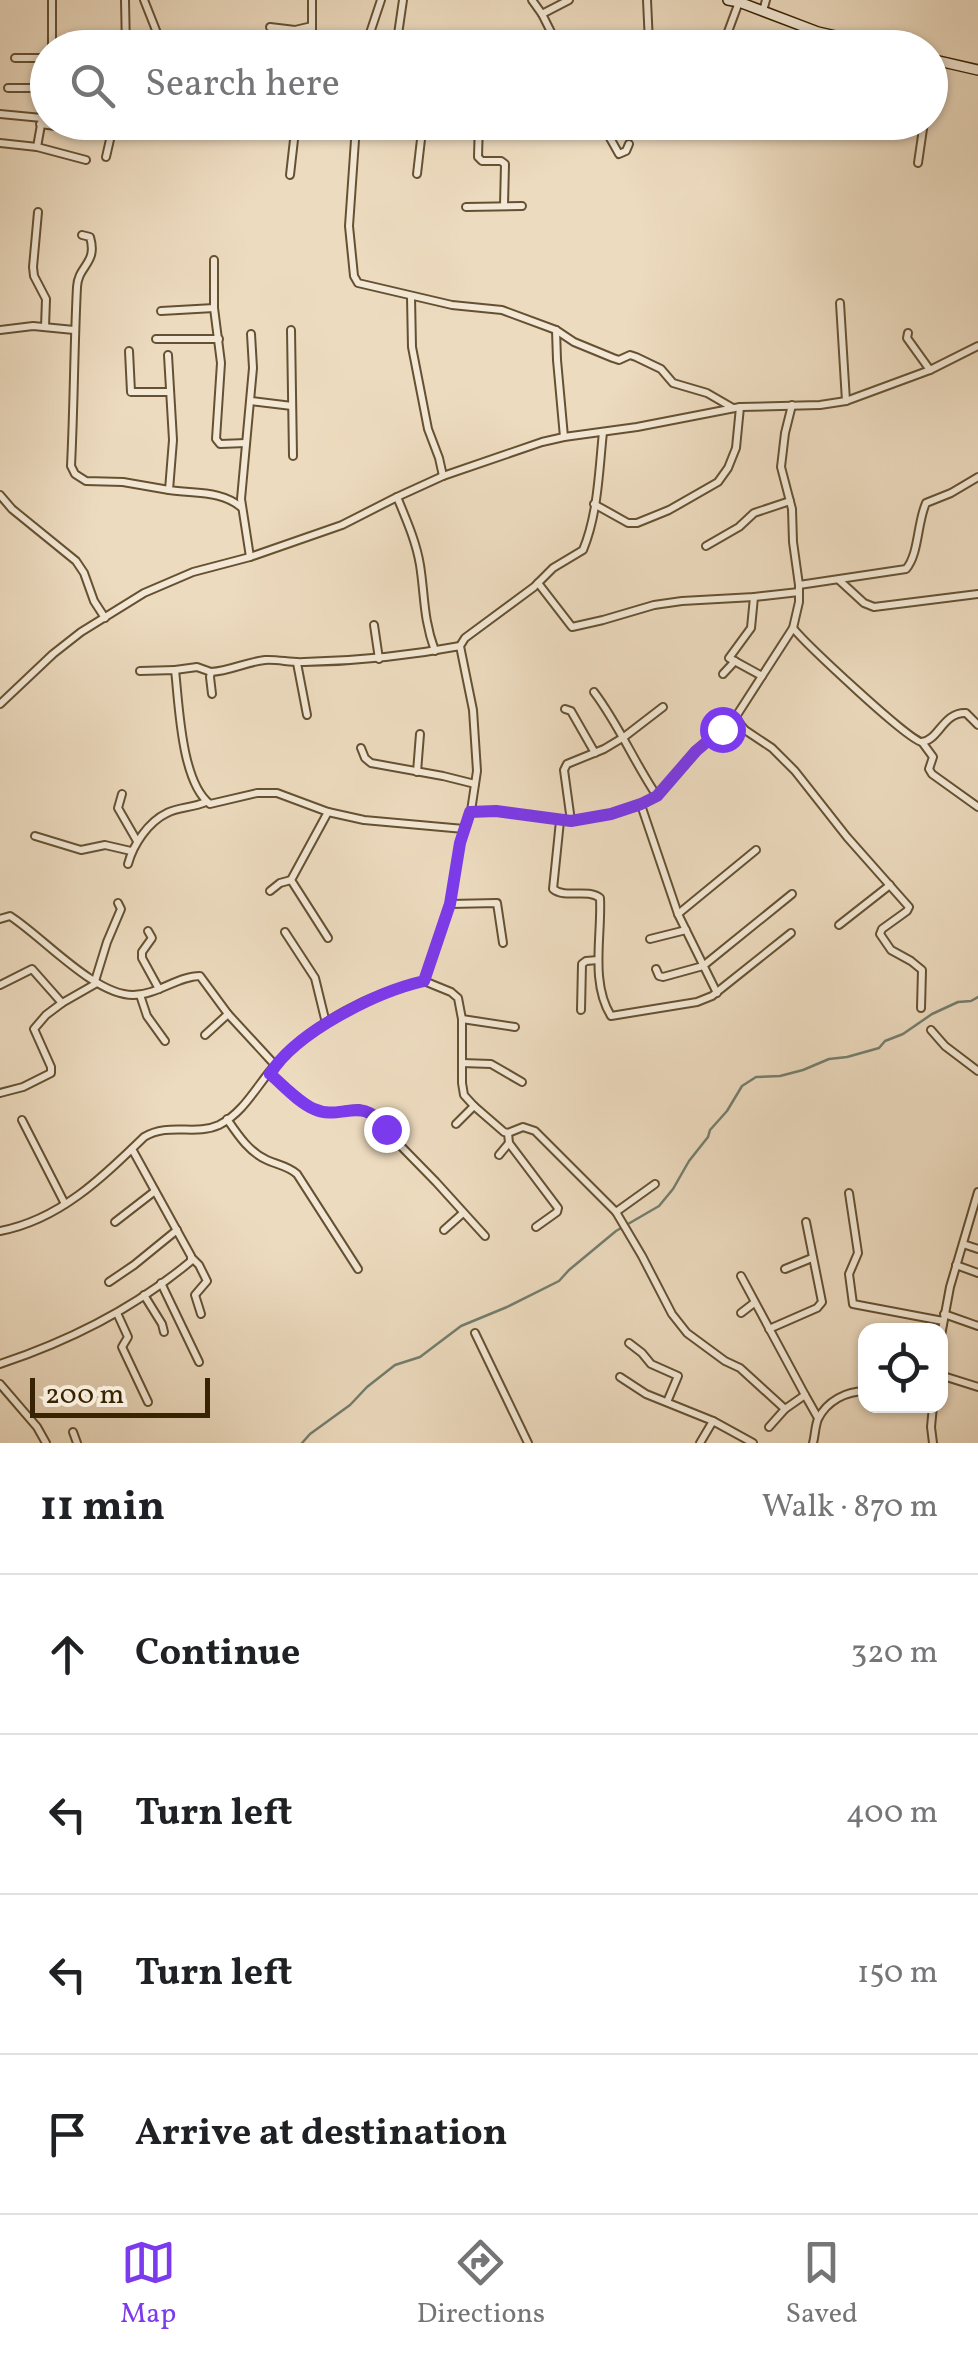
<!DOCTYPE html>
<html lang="en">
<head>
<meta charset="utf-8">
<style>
  body { margin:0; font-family:Vollkorn,serif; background:#f6f6f6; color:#202124 }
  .controls { position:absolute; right:30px; bottom:30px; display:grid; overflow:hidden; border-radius:20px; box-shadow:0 2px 8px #0004 }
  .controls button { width:90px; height:90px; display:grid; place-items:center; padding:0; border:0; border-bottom:2px solid #e0e0e0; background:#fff; color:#202124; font:50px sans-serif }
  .scale { position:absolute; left:30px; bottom:25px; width:180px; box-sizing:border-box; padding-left:10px; border:5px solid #382302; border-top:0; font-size:28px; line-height:35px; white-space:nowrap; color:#382302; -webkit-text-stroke:8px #f3e8d5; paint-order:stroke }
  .stop { position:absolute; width:30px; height:30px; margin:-22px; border:8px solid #7c3aed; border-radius:50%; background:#fff }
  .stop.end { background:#7c3aed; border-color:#fff; box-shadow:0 2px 10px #0008 }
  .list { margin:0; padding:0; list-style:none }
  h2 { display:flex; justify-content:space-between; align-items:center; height:130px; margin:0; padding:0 40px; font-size:42px }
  h2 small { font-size:32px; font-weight:400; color:#757577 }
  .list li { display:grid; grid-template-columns:65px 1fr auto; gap:30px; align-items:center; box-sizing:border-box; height:160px; padding:0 40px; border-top:2px solid #e0e0e0 }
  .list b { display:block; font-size:38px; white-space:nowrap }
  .list em { font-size:32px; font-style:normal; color:#757577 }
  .icon { flex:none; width:55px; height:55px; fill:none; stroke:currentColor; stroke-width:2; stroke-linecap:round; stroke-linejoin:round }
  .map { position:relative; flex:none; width:978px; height:1443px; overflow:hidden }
  .search { position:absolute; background:#fff; box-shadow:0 2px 8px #0004; left:30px; right:30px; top:30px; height:110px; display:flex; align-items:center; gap:25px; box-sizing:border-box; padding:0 35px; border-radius:55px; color:#757577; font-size:38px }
  .sheet { height:770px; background:#fff }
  nav { display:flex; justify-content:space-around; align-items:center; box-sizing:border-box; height:140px; border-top:2px solid #e0e0e0; background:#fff; font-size:28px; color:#757577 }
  nav a { display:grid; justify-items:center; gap:5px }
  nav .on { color:#7c3aed }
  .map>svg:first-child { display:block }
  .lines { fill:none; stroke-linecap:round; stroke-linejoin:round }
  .stream { stroke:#737e6f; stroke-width:2.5 }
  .street-casing { stroke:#655131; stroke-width:10 }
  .secondary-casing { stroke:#382302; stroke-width:12 }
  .street { stroke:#f3e8d5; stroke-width:6 }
  .secondary { stroke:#f3e8d5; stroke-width:9 }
  .route { stroke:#7c3aed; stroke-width:12 }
</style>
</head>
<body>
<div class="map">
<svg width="978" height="1443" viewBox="0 0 978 1443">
  <rect width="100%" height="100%" fill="#eddbbf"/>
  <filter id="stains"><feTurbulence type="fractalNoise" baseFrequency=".002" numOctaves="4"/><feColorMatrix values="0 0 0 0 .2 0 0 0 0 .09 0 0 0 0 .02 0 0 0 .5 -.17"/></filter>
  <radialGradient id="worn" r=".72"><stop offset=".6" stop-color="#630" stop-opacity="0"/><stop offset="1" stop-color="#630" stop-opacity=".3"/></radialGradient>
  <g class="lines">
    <path class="stream" d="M302,1443L310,1434L350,1405L367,1387L395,1365L420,1357L461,1326L507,1307L559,1281L569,1270L616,1231L659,1206L673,1189L689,1161L708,1137L710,1130L727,1111L742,1086L756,1077L780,1076L803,1070L829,1059L847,1057L879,1048L885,1041L903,1034L932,1014L958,1002L971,1001L978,997"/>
    <g class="street-casing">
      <g id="street">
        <path d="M52,0V48"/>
        <path d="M125,0L126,48"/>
        <path d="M144,0L163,48"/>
        <path d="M532,0L542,14"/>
        <path d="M647,0L649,43"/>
        <path d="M763,11L766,0"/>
        <path d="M270,27L295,30L312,26"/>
        <path d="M312,48V0"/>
        <path d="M365,48L381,0"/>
        <path d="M396,48L403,0"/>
        <path d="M441,48L473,38L477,39L479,48"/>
        <path d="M559,48L542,14L569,0"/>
        <path d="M722,48L739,2"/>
        <path d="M819,48L824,33"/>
        <path d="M15,58H48"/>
        <path d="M930,87L932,60"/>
        <path d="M8,88H47"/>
        <path d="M0,114L42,118"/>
        <path d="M354,122L355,140L349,226L354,276L358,283L452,305L502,310L556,330L574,342L613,358L619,360L630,355L636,357L661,369L673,383L707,393L733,408"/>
        <path d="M479,122L478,157L482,161H501L505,164L504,205"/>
        <path d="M601,122L619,154L626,151L629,144"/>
        <path d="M40,124L111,133"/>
        <path d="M701,124V122"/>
        <path d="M0,143L37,147L86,160"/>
        <path d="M37,147L48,86"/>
        <path d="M106,157L114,122"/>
        <path d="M918,163L924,122"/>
        <path d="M417,174L423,122"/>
        <path d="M290,175L296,122"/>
        <path d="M466,207L522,206"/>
        <path d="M38,212L33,267L34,276L46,299L45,327"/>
        <path d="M82,235L90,237C98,264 78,265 77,287C74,346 74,406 71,466L75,474L86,481L123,482L169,490"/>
        <path d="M214,260V308L221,363L216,439L220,444L246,443"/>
        <path d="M411,297L412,347L428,429L439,458L443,476"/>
        <path d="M840,303L846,401"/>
        <path d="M161,311L214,308"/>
        <path d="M0,330L33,326L74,330"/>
        <path d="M291,330L293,456"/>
        <path d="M556,330L557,360L564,437"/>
        <path d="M908,333L907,338L930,370"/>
        <path d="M156,339H219"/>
        <path d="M129,351L131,392H170"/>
        <path d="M168,355L173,440L169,490C194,494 222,490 242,508"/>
        <path d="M251,401L292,406"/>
        <path d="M0,495L12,509L76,561L84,573L94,601L105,618"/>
        <path d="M397,497C406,519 416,541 420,565C425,597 423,618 435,651"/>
        <path d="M594,504L628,523H637L669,510L718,482L728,468L736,448L740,407"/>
        <path d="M706,546L739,527L754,513L790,501"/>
        <path d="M250,557L241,499L253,368L251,334"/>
        <path d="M839,580L864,603L874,607L978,594"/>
        <path d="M538,583L572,627L603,620L654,605L682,601L754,597L799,592"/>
        <path d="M799,585L906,569C919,554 917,523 926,503L951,493L978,477"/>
        <path d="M754,597L751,628L729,658L762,676"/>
        <path d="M374,625L379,659"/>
        <path d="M793,628C805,643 911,743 922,742C939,740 943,712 966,713L978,725"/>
        <path d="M297,663L307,715"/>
        <path d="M175,670L197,667L211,672"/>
        <path d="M140,671L175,670C179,704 181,782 210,804L257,793H277L328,812L364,820L464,829"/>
        <path d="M723,674L735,661"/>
        <path d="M594,692C619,725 634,762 657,796"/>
        <path d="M212,694L210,677L211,672C230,671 246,662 265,660C278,659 291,663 304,662C357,661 408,656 460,646"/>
        <path d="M0,704L53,654L81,632L144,593L193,572L250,557L342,525L397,497L443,476L542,442L564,437L637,427L740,407L820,405L846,401L930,370L978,346"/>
        <path d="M565,709L571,711L595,753"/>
        <path d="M735,718L745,730L772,748L795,771L847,837L909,907L907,911L882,929L880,934L891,950L911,961L922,970L921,1008"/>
        <path d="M922,742L933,757L929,769L932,774L978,807"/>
        <path d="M361,748L365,758L371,763L443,776L475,784"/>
        <path d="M417,772L420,734"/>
        <path d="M122,794L118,808L137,841"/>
        <path d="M641,805L678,914L717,993"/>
        <path d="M471,811H496L571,821L611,814L641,805L657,796L696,751L735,718L793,628L799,602V585L793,542L792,509L781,467L785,433L792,405"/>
        <path d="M560,821L553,889C566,899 587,888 600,898C602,936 590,982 611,1016L697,1002L712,996L791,933"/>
        <path d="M571,821L564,770L567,764L604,749L624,737L663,707"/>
        <path d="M35,836L81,850L105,845L131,851"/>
        <path d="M128,864C133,845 148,822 167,813C178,807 192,808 206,802"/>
        <path d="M270,891L280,883L291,880"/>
        <path d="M450,904L497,903L503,943"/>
        <path d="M678,914L756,850"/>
        <path d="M0,919L10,916C43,937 94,995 133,995C157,995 178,976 200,976L228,1014L275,1065"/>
        <path d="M839,925L890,885"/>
        <path d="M148,931L152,938L142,952V958L159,989"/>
        <path d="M285,932L315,978L326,1023"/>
        <path d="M328,938L291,880L328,812"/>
        <path d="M650,939L686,930"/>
        <path d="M656,969L659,976L663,977L703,966L792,894"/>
        <path d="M95,981L107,942L121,909L118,903"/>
        <path d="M424,981L451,992L458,998L462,1019V1083L464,1095L474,1106L504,1132L508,1133L523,1127L535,1131L616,1212L642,1256L672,1314L687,1333L725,1361L740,1368L785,1409"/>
        <path d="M0,985L32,969L62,1003L97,983"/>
        <path d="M140,995L147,1016L165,1041"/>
        <path d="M581,1010L582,964L586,961L598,960"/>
        <path d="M462,1019L515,1027"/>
        <path d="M931,1030L945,1046L978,1071"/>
        <path d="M205,1035L228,1014"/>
        <path d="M462,1063L491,1064L522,1082"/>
        <path d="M269,1074L309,1107L318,1111L328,1113L359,1109L376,1116L392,1137L436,1182L485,1236"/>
        <path d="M0,1093L23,1087L51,1073V1067L34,1029L46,1015L62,1003"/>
        <path d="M227,1119C238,1135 249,1152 267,1160C278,1165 288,1166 297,1174L358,1269"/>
        <path d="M22,1120L65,1204"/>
        <path d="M456,1124L474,1106"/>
        <path d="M508,1133L509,1143L558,1208L557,1212L536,1227"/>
        <path d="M499,1155L509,1143"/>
        <path d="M849,1193L858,1253L849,1274L853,1304L943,1321"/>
        <path d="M616,1212L655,1184"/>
        <path d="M115,1222L155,1191"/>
        <path d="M444,1230L463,1213"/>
        <path d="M0,1231C59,1220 102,1178 144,1137C169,1122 195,1136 219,1125C245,1112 258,1083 277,1063C314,1023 371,993 424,981L450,904L460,843L471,811L477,771L473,710L460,646L465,638L534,587L553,568L583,550C598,514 599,470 603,432"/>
        <path d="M963,1244L978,1249"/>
        <path d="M192,1258L199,1265L207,1281L195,1295L201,1314"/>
        <path d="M956,1265L978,1273"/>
        <path d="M785,1269L812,1258"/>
        <path d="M741,1276L805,1395"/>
        <path d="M109,1282L134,1265L177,1230"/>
        <path d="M161,1283L199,1362"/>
        <path d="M144,1295L162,1324L164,1332"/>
        <path d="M117,1313L128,1337L122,1347L148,1402"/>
        <path d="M741,1313L754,1303"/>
        <path d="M944,1314L978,1326"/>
        <path d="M769,1329L817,1308L822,1302L806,1222"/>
        <path d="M475,1333L528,1443"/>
        <path d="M940,1341L950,1287L978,1192"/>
        <path d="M629,1343L642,1353L651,1364L678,1376L667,1402"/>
        <path d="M0,1364C69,1341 135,1308 191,1261V1256L132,1149"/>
        <path d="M940,1375L978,1387"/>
        <path d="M620,1377L646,1394L713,1421"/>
        <path d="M0,1384L37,1427L46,1443"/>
        <path d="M933,1406L931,1427L933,1443"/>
        <path d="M769,1427L785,1409L805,1395L818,1418"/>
        <path d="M73,1432L77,1443"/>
        <path d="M700,1443L713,1421L753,1443"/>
        <path d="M813,1443C815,1436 815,1426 818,1419C827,1401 846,1391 866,1391"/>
      </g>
    </g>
    <g class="secondary-casing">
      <g id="secondary">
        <path d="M728,0L739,2L818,32L889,48"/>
        <path d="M930,59L978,70"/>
      </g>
    </g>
    <use href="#street" class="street"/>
    <use href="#secondary" class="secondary"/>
  </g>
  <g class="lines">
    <path class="route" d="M386,1129C363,1093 341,1122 314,1109C298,1102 283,1085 270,1074C296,1032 376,992 424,981L450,904L460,843L470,812L496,811L571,821L611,814L641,804L657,796L696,751L722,729"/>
  </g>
  <rect width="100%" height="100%" filter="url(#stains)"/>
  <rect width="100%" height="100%" fill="url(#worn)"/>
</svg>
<div class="controls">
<button><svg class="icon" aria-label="locate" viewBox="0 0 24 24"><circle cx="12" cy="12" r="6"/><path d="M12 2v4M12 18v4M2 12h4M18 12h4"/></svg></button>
</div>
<div class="scale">200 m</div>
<div class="stop" style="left:722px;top:729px"></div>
<div class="stop end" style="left:386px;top:1129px"></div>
<div class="search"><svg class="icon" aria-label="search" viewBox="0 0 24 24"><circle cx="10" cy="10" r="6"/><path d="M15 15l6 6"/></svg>Search here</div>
</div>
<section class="sheet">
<h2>11 min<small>Walk · 870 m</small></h2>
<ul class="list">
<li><svg class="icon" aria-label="ahead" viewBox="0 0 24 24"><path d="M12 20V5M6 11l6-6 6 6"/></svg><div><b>Continue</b></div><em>320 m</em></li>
<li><svg class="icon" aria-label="left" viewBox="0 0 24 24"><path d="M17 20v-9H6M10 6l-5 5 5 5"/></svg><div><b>Turn left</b></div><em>400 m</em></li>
<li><svg class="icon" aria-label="left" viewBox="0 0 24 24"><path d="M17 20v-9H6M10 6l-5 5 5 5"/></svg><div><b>Turn left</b></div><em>150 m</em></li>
<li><svg class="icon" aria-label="arrive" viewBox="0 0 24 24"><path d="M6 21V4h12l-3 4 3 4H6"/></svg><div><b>Arrive at destination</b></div></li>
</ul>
</section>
<nav>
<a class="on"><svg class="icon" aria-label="map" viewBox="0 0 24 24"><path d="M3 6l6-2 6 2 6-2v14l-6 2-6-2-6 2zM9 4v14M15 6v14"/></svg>Map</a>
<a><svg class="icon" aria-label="directions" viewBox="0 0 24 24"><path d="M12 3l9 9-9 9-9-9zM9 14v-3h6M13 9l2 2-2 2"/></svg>Directions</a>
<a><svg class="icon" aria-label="saved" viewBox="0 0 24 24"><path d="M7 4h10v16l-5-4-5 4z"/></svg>Saved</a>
</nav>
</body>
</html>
